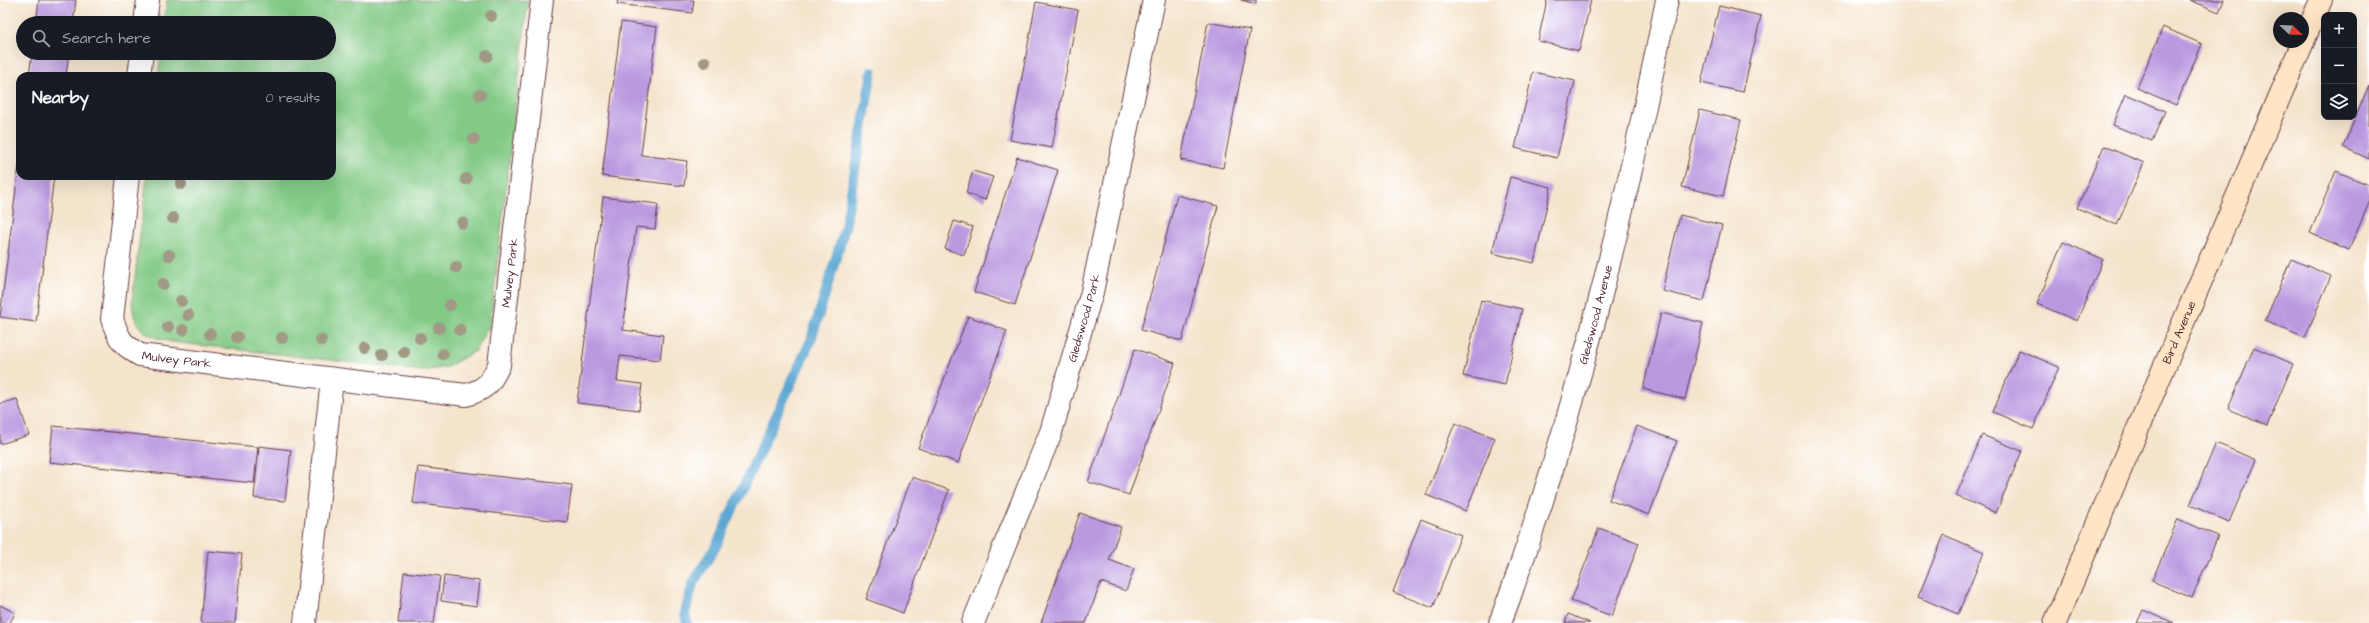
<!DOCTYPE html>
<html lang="en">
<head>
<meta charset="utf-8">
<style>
  body { margin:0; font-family:"Architects Daughter",sans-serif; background:#242831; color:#f1f3f6 }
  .controls { position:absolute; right:12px; top:12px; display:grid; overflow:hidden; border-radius:8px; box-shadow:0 4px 16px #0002 }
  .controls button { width:36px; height:36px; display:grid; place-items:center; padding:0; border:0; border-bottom:1px solid #363941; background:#171b24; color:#f1f3f6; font:20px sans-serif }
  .compass { position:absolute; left:2273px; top:12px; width:36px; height:36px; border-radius:50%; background:#171b24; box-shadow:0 4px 16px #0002; rotate:113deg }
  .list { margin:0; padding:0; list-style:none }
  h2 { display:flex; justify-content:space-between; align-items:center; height:52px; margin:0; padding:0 16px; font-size:17px }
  h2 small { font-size:13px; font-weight:400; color:#9ea1a6 }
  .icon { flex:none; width:22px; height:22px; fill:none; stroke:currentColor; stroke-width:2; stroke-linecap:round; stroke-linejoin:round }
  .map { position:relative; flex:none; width:2369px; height:623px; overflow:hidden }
  .search { position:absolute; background:#171b24; box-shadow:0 4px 16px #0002; left:16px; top:16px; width:320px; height:44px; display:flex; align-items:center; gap:10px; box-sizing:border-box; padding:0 14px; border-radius:22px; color:#9ea1a6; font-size:15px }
  .panel { position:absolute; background:#171b24; box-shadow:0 4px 16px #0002; left:16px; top:72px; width:320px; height:108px; border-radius:12px }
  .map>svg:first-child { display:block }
  .green { fill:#83ca86; stroke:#667458 }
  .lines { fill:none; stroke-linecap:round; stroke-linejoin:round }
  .stream { stroke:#59a5d1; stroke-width:10 }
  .building { fill:#ba99e0 }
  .street-casing { stroke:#643d43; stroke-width:24 }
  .secondary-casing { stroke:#643d43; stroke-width:24 }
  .street { stroke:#fff; stroke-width:22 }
  .secondary { stroke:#fde5c5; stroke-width:22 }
  .tree { fill:#a29985 }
  .labels { text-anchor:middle; stroke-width:3.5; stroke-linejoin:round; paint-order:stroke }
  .street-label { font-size:12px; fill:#4a1f2b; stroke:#fff }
</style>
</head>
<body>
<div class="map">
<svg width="2369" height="623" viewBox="0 0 2369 623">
  <rect width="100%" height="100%" fill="#fff"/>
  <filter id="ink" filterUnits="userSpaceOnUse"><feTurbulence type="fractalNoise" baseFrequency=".025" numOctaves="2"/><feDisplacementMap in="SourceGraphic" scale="8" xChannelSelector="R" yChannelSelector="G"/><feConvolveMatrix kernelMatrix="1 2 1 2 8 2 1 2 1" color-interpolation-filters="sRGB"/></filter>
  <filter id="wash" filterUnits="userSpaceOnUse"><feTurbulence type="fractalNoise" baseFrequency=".012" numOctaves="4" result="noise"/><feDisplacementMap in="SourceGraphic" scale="16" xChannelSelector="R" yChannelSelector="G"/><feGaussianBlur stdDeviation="0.9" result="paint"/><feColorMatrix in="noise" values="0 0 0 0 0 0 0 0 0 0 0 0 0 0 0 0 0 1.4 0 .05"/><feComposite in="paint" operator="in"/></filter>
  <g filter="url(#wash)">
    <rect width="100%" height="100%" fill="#f5e4cc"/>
    <path class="green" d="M167,0H528L490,325L475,351L447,367L423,371L172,342C145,335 134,331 132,302L147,176H332V76H158L161,53H329V23H164Z"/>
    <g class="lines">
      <path class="stream" d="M687,623L685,613L693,583L716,546L811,340L845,228L872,72"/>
    </g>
    <g id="blocks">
      <g class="building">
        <path d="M39,0H76L73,23H36Z"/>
        <path d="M618,0H694L692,13L617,4Z"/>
        <path d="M1241,0H1256V4Z"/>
        <path d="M1547,0H1591L1579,51L1538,41Z"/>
        <path d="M2190,0H2224L2219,12Z"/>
        <path d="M1036,2L1078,10L1052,148L1010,140Z"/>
        <path d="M1719,6L1761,16L1743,92L1701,83Z"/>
        <path d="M621,22L657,27L641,155L687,161L684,186L602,176Z"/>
        <path d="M1208,22L1250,30L1223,168L1181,160Z"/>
        <path d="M2163,27L2202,44L2176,105L2137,88Z"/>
        <path d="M32,53H69L66,76H29Z"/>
        <path d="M1533,72L1575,81L1557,158L1515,148Z"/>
        <path d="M2369,85V159L2343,147Z"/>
        <path d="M2126,94L2165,111L2152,141L2113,125Z"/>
        <path d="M1700,110L1741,120L1723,196L1682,187Z"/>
        <path d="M2104,146L2144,163L2117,225L2077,208Z"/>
        <path d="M1017,157L1058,170L1015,305L974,292Z"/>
        <path d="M19,165L20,176H54L36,322L0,317Z"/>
        <path d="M973,171L993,177L985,200L966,193Z"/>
        <path d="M2336,171L2369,185V203L2349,250L2310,233Z"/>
        <path d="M1510,177L1551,187L1534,263L1492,253Z"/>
        <path d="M1177,195L1218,206L1182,341L1141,330Z"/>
        <path d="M603,197L658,204L655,229L636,227L623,330L663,335L660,360L620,356L617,381L642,384L639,410L577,403Z"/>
        <path d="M1680,215L1722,225L1704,301L1662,291Z"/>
        <path d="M954,221L973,227L964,255L945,249Z"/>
        <path d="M2063,242L2103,259L2077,321L2037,304Z"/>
        <path d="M2291,259L2331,276L2305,338L2265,321Z"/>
        <path d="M1481,300L1522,309L1505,385L1463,376Z"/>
        <path d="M1661,313L1703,323L1685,399L1643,389Z"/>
        <path d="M968,316L1007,331L958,463L918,448Z"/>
        <path d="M2254,347L2293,364L2267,426L2228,409Z"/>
        <path d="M1135,349L1175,363L1129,495L1088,482Z"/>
        <path d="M2019,350L2059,367L2033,429L1993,412Z"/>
        <path d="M17,399L29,435L0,444V404Z"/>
        <path d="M1455,423L1495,438L1466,511L1426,495Z"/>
        <path d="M53,426L258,447L254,483L49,462Z"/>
        <path d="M1637,426L1677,441L1649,515L1609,500Z"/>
        <path d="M1982,435L2022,451L1996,513L1956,496Z"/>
        <path d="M2216,443L2256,460L2229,522L2190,505Z"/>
        <path d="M259,446L291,450L285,501L254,498Z"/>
        <path d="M418,467L572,485L567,522L413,503Z"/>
        <path d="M912,477L949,490L903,613L866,599Z"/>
        <path d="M1080,513L1121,527L1109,560L1134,569L1126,591L1101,582L1086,623H1041Z"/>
        <path d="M1421,519L1461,535L1433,608L1393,592Z"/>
        <path d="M2178,519L2218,536L2192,598L2152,581Z"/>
        <path d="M1599,528L1639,543L1612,616L1571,601Z"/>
        <path d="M1944,535L1984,552L1958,614L1918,597Z"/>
        <path d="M208,551L242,554L235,623H201Z"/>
        <path d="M404,572L440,576L434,623H398Z"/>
        <path d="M444,576L480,581L477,606L441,601Z"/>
        <path d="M0,605L15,613L10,623H0Z"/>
        <path d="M2143,610L2174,623H2137Z"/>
        <path d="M1568,614L1590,623H1565Z"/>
      </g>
    </g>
  </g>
  <g filter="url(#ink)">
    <use href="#blocks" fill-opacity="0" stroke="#643d43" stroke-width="1"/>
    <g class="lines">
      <g class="street-casing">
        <g id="street">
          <path d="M145,23L148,0"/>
          <path d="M139,76L142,53"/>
          <path id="s1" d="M128,176L112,319C119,339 121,344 140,355L466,395C486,389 490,384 499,365L542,0"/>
          <path d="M305,623L332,380"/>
          <path id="s2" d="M973,623L1051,432L1092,292L1154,0"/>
          <path id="s3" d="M1500,623C1575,421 1625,211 1667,0"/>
        </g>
      </g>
      <g class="secondary-casing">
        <g id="secondary">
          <path d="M2303,42L2321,0"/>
          <path id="s4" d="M2055,623L2303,42"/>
        </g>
      </g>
      <use href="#street" class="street"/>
      <use href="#secondary" class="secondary"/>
    </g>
    <g class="tree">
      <circle cx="491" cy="16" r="6"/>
      <circle cx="487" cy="56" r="6"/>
      <circle cx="705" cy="62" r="6"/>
      <circle cx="480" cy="95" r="6"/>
      <circle cx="474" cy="139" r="6"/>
      <circle cx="466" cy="179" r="6"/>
      <circle cx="181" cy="184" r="6"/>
      <circle cx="173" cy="218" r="6"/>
      <circle cx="462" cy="223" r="6"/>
      <circle cx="169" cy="255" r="6"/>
      <circle cx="456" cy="267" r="6"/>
      <circle cx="163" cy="284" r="6"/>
      <circle cx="181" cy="301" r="6"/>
      <circle cx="450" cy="305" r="6"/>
      <circle cx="188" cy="315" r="6"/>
      <circle cx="168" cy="327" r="6"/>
      <circle cx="439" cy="328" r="6"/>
      <circle cx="183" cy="330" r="6"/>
      <circle cx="460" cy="330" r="6"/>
      <circle cx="210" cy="334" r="6"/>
      <circle cx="237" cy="337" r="6"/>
      <circle cx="282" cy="338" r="6"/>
      <circle cx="420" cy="338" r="6"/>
      <circle cx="321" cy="340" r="6"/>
      <circle cx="365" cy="348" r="6"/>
      <circle cx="404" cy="352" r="6"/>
      <circle cx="443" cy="354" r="6"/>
      <circle cx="382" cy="355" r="6"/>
    </g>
  </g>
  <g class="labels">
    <g class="street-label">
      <text dy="4" stroke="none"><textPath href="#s1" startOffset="659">Mulvey Park</textPath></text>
      <text dy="4" stroke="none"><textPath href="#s3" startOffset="323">Gledswood Avenue</textPath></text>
      <text dy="4" stroke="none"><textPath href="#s2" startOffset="325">Gledswood Park</textPath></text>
      <text dy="4" stroke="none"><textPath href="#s4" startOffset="316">Bird Avenue</textPath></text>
      <text dy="4" stroke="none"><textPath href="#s1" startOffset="228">Mulvey Park</textPath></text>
    </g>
  </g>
</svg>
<div class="controls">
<button>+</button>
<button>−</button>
<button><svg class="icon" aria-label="layers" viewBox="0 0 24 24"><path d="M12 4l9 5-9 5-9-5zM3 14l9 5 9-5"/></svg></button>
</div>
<svg class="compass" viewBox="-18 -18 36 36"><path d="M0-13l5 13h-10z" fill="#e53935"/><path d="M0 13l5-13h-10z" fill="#9ea1a6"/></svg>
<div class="search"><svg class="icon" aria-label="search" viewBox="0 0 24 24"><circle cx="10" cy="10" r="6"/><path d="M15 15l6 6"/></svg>Search here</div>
<section class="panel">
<h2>Nearby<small>0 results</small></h2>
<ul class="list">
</ul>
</section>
</div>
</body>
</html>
